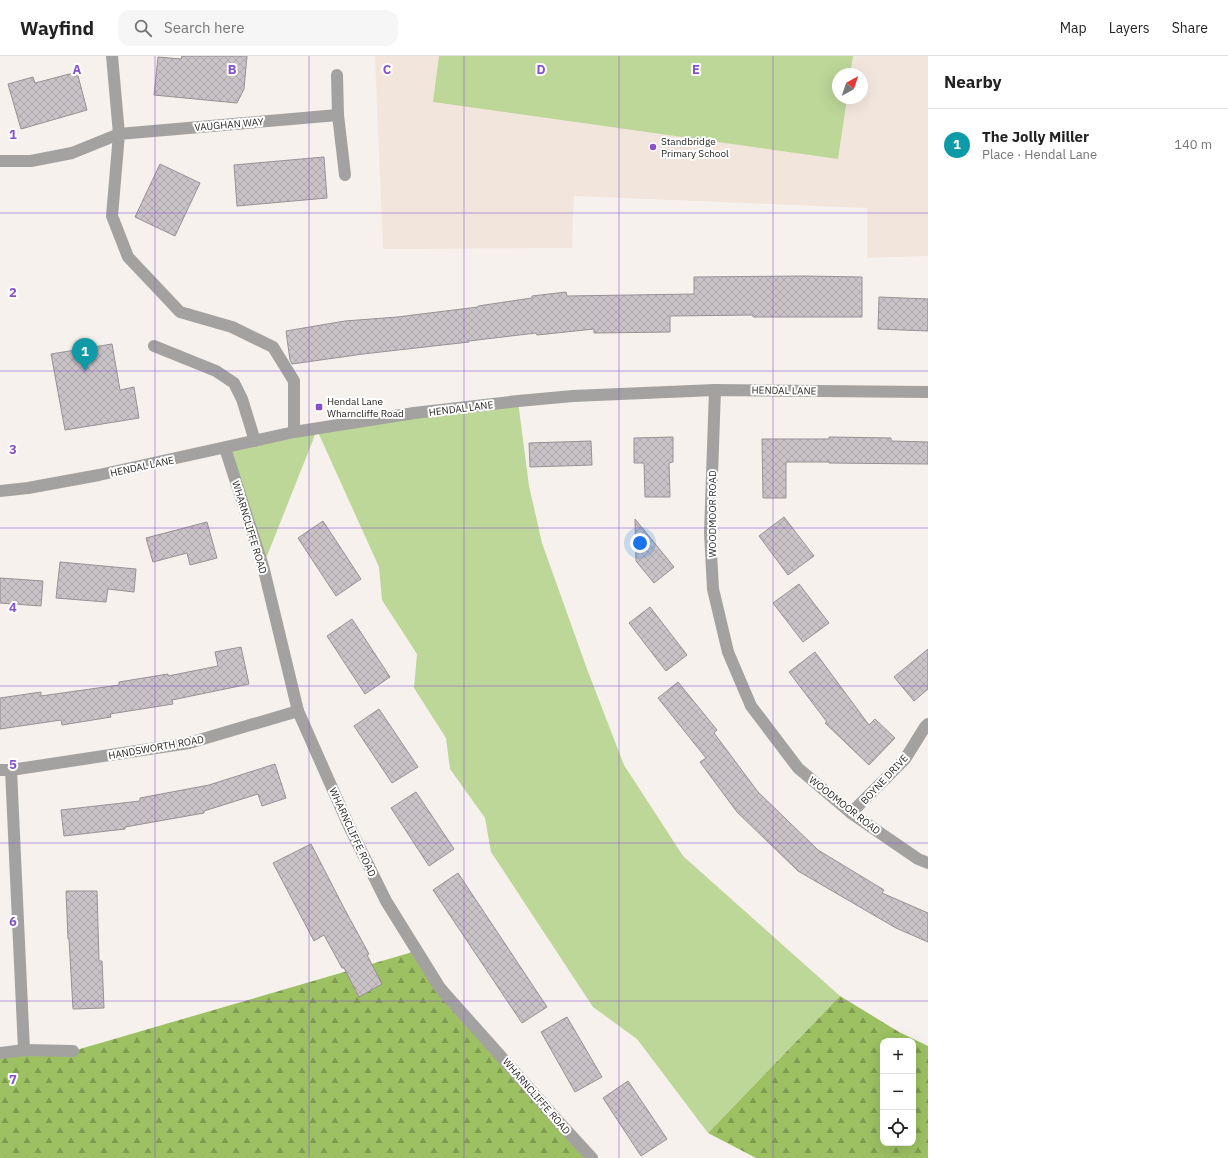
<!DOCTYPE html>
<html lang="en">
<head>
<meta charset="utf-8">
<style>
  body { margin:0; font-family:"IBM Plex Sans",sans-serif; background:#f6f6f6; color:#222 }
  .controls { position:absolute; right:12px; bottom:12px; display:grid; overflow:hidden; border-radius:8px; box-shadow:0 4px 16px #0002 }
  .controls button { width:36px; height:36px; display:grid; place-items:center; padding:0; border:0; border-bottom:1px solid #e0e0e0; background:#fff; color:#222; font:20px sans-serif }
  .compass { position:absolute; left:832px; top:12px; width:36px; height:36px; border-radius:50%; background:#fff; box-shadow:0 4px 16px #0002; rotate:40deg }
  .you { position:absolute; left:640px; top:487px; width:14px; height:14px; margin:-10px; border:3px solid #fff; border-radius:50%; background:#1a73e8; box-shadow:0 0 0 6px #1a73e833 }
  .badge { display:grid; place-items:center; width:26px; height:26px; border-radius:50%; background:#2563eb; color:#fff; font-size:13px; font-weight:700 }
  .pin { position:absolute; translate:-50% -33px; filter:drop-shadow(0 1px 2px #0008) }
  .pin::after { content:''; position:absolute; top:21px; width:14px; height:12px; background:inherit; clip-path:polygon(0 0,100% 0,50% 100%) }
  .list { margin:0; padding:0; list-style:none }
  h2 { display:flex; justify-content:space-between; align-items:center; height:52px; margin:0; padding:0 16px; font-size:17px }
  h2 small { font-size:13px; font-weight:400; color:#767676 }
  .list li { display:grid; grid-template-columns:26px 1fr auto; gap:12px; align-items:center; box-sizing:border-box; height:72px; padding:0 16px; border-top:1px solid #e0e0e0 }
  .list b { display:block; font-size:15px; white-space:nowrap }
  .list p { margin:0; font-size:13px; white-space:nowrap; color:#767676 }
  .list em { font-size:13px; font-style:normal; color:#767676 }
  .icon { flex:none; width:22px; height:22px; fill:none; stroke:currentColor; stroke-width:2; stroke-linecap:round; stroke-linejoin:round }
  .map { position:relative; flex:none; width:928px; height:1102px; overflow:hidden }
  header { display:flex; align-items:center; gap:24px; box-sizing:border-box; height:56px; padding:0 20px; background:#fff; border-bottom:1px solid #e0e0e0 }
  header strong { font-size:19px }
  nav { display:flex; gap:22px; margin-inline-start:auto; font-size:14px }
  .search { width:280px; height:36px; background:#f6f6f6; display:flex; align-items:center; gap:10px; box-sizing:border-box; padding:0 14px; border-radius:12px; color:#767676; font-size:15px }
  main { display:flex }
  aside { flex:1; background:#fff }
  .map>svg:first-child { display:block }
  .built { fill:#f2e6dc; fill-rule:evenodd }
  .green { fill:#bdd798 }
  .forest { fill:url(#forest-firs); fill-rule:evenodd }
  .building { fill:url(#building-cross-hatch); stroke:#989195 }
  .lines { fill:none; stroke-linecap:round; stroke-linejoin:round }
  .minor { stroke:#a4a2a0; stroke-width:12 }
  .grid { fill:none; stroke:#8753cc; stroke-width:1; stroke-opacity:0.55 }
  .poi-dot { fill:#8753cc; stroke:#fff; stroke-width:1.5 }
  .labels { text-anchor:middle; stroke-width:4; stroke-linejoin:round; paint-order:stroke }
  .street-label { font-size:10px; fill:#211f1d; stroke:#fff }
  .poi-label { font-size:10px; fill:#211f1d; stroke:#fff; text-anchor:start }
  .grid-label { font-size:13px; text-anchor:middle; font-weight:bold; fill:#8753cc; stroke:#fff; stroke-width:4; stroke-linejoin:round; paint-order:stroke }
</style>
</head>
<body>
<header>
<strong>Wayfind</strong>
<div class="search"><svg class="icon" aria-label="search" viewBox="0 0 24 24"><circle cx="10" cy="10" r="6"/><path d="M15 15l6 6"/></svg>Search here</div>
<nav><a>Map</a><a>Layers</a><a>Share</a></nav>
</header>
<main>
<div class="map">
<svg width="928" height="1102" viewBox="0 0 928 1102">
  <defs>
    <pattern id="forest-firs" width="22" height="20" patternUnits="userSpaceOnUse"><rect width="22" height="20" fill="#9cc062"/><path d="M5 1l3.5 6h-7zM16 11l3.5 6h-7z" fill="#7f9b50"/></pattern>
    <pattern id="building-cross-hatch" width="8" height="8" patternUnits="userSpaceOnUse"><rect width="8" height="8" fill="#c9c3c7"/><path d="M0 0l8 8M0 8l8-8" fill="none" stroke="#aca7aa"/></pattern>
  </defs>
  <rect width="100%" height="100%" fill="#f6f1ec"/>
  <path class="built" d="M375,0H928V200L867,202V152L574,140L572,192L383,193ZM838,18H862V42H838Z"/>
  <g class="green">
    <path d="M439,0H853L850,18H838V42H847L838,103L433,46Z"/>
    <path d="M518,345L529,430L542,487L587,613L624,709L683,800L840,940L708,1077L637,983L593,951L491,796L485,762L450,713L446,682L414,632L417,598L382,544L379,511L317,374L263,510L225,392L294,376L414,357Z"/>
  </g>
  <g class="forest">
    <path d="M416,895L592,1102H0V997L73,995Z"/>
    <path d="M840,940L899,976L928,990V1102H756L708,1077ZM883,985H913V1087H883Z"/>
  </g>
  <g class="building">
    <path d="M182,0H247L244,33L237,47L154,39L158,1L181,3Z"/>
    <path d="M77,16L87,54L21,73L8,28L33,21L35,27Z"/>
    <path d="M324,101L327,142L237,150L234,109Z"/>
    <path d="M160,108L200,127L175,180L135,161Z"/>
    <path d="M803,220L862,221V261H753V259L670,260V276L594,277V273L537,279L536,277L469,285V286L363,298L292,308L290,304L286,275L345,265L397,261L478,251V250L532,242V240L566,236L567,240L694,238V221Z"/>
    <path d="M879,241L928,243V275L878,273Z"/>
    <path d="M112,288L120,334L134,331L139,362L65,374L51,298Z"/>
    <path d="M673,381V406L669,407L670,441H645L644,407H634V382Z"/>
    <path d="M829,381L891,382V385L928,386V408L829,407V406H786V442H763L762,383H829Z"/>
    <path d="M591,385L592,409L530,411L529,387Z"/>
    <path d="M784,461L814,500L788,519L759,480Z"/>
    <path d="M635,463L674,511L654,527L636,505Z"/>
    <path d="M323,465L361,523L336,540L298,482Z"/>
    <path d="M207,466L217,502L190,509L187,497L153,506L146,482Z"/>
    <path d="M60,506L136,513L134,536L108,533L106,546L56,542Z"/>
    <path d="M0,522L43,525L41,550L0,547Z"/>
    <path d="M799,528L829,567L803,586L773,547Z"/>
    <path d="M650,551L687,599L666,615L629,567Z"/>
    <path d="M352,563L390,621L365,638L327,580Z"/>
    <path d="M241,591L249,628L172,644L173,648L110,658L111,661L62,669L61,664L0,673V642L41,636V640L119,629V626L168,618V620L218,610L215,596Z"/>
    <path d="M928,593V633L914,645L894,621Z"/>
    <path d="M815,596L869,669L875,663L895,682L869,709L825,667L827,666L789,616Z"/>
    <path d="M678,626L717,674L714,677L758,736L818,794L884,834L882,837L928,857V886L896,872L798,815L737,756L700,706L706,702L658,642Z"/>
    <path d="M379,653L418,711L392,727L354,670Z"/>
    <path d="M275,708L286,742L262,750L258,738L204,755V757L125,771V773L64,780L61,754L140,745V742L209,729Z"/>
    <path d="M416,736L454,793L429,810L391,752Z"/>
    <path d="M311,788L345,854L369,898L367,899L382,928L359,941L344,912H342L324,879L314,885L273,807Z"/>
    <path d="M458,817L547,951L522,967L433,834Z"/>
    <path d="M66,835H97L99,905H102L104,952L73,953L69,883H68Z"/>
    <path d="M567,961L602,1021L575,1036L541,976Z"/>
    <path d="M628,1025L667,1083L641,1100L603,1042Z"/>
  </g>
  <g class="lines">
    <g class="minor">
      <path d="M337,19L338,59L345,119"/>
      <path d="M0,105H31L72,97L119,78L112,0"/>
      <path d="M154,290L216,315L234,327L242,343L255,385"/>
      <path d="M715,334L710,477L713,533L728,596L751,650L798,712L851,757L918,803L928,807"/>
      <path d="M294,376V325L273,291L232,271L180,256L128,201L112,160L119,78L338,59"/>
      <path d="M225,392L263,510L298,655L349,770L386,845L440,932L514,1015L558,1065L592,1102"/>
      <path d="M0,435L28,432L99,419L294,376L414,357L518,345L573,340L715,334L928,336"/>
      <path d="M0,714H11L189,687L298,655"/>
      <path d="M11,714L24,994"/>
      <path d="M851,757L905,703L925,671L928,668"/>
      <path d="M0,997L24,994L73,995"/>
    </g>
  </g>
  <path class="grid" d="M155,0V1102M309,0V1102M464,0V1102M619,0V1102M773,0V1102M0,157H928M0,315H928M0,472H928M0,630H928M0,787H928M0,945H928"/>
  <g class="poi-dot">
    <circle cx="653" cy="91" r="4"/>
    <rect x="315" y="347" width="8" height="8" rx="2"/>
  </g>
  <g class="labels">
    <g class="street-label">
      <text transform="translate(229 68) rotate(-5)" y="4">VAUGHAN WAY</text>
      <text transform="translate(784 334) rotate(1)" y="4">HENDAL LANE</text>
      <text transform="translate(461 352) rotate(-7)" y="4">HENDAL LANE</text>
      <text transform="translate(142 410) rotate(-12)" y="4">HENDAL LANE</text>
      <text transform="translate(712 458) rotate(-90)" y="4">WOODMOOR ROAD</text>
      <text transform="translate(250 471) rotate(73)" y="4">WHARNCLIFFE ROAD</text>
      <text transform="translate(156 691) rotate(-10)" y="4">HANDSWORTH ROAD</text>
      <text transform="translate(884 723) rotate(-47)" y="4">BOYNE DRIVE</text>
      <text transform="translate(845 749) rotate(38)" y="4">WOODMOOR ROAD</text>
      <text transform="translate(353 776) rotate(65)" y="4">WHARNCLIFFE ROAD</text>
      <text transform="translate(537 1040) rotate(49)" y="4">WHARNCLIFFE ROAD</text>
    </g>
    <g class="poi-label">
      <text x="661" y="89">Standbridge<tspan x="661" dy="12">Primary School</tspan></text>
      <text x="327" y="349">Hendal Lane<tspan x="327" dy="12">Wharncliffe Road</tspan></text>
    </g>
  </g>
  <g class="grid-label">
    <text x="77" y="18">A</text>
    <text x="232" y="18">B</text>
    <text x="387" y="18">C</text>
    <text x="541" y="18">D</text>
    <text x="696" y="18">E</text>
    <text x="13" y="83">1</text>
    <text x="13" y="241">2</text>
    <text x="13" y="398">3</text>
    <text x="13" y="556">4</text>
    <text x="13" y="713">5</text>
    <text x="13" y="870">6</text>
    <text x="13" y="1028">7</text>
  </g>
</svg>
<div class="controls">
<button>+</button>
<button>−</button>
<button><svg class="icon" aria-label="locate" viewBox="0 0 24 24"><circle cx="12" cy="12" r="6"/><path d="M12 2v4M12 18v4M2 12h4M18 12h4"/></svg></button>
</div>
<svg class="compass" viewBox="-18 -18 36 36"><path d="M0-13l5 13h-10z" fill="#e53935"/><path d="M0 13l5-13h-10z" fill="#767676"/></svg>
<div class="you"></div>
<div class="pin badge" style="left:85px;top:315px;background:#0f9aa8">1</div>
</div>
<aside>
<h2>Nearby<small></small></h2>
<ul class="list">
<li><span class="badge" style="background:#0f9aa8">1</span><div><b>The Jolly Miller</b><p>Place · Hendal Lane</p></div><em>140 m</em></li>
</ul>
</aside>
</main>
</body>
</html>
